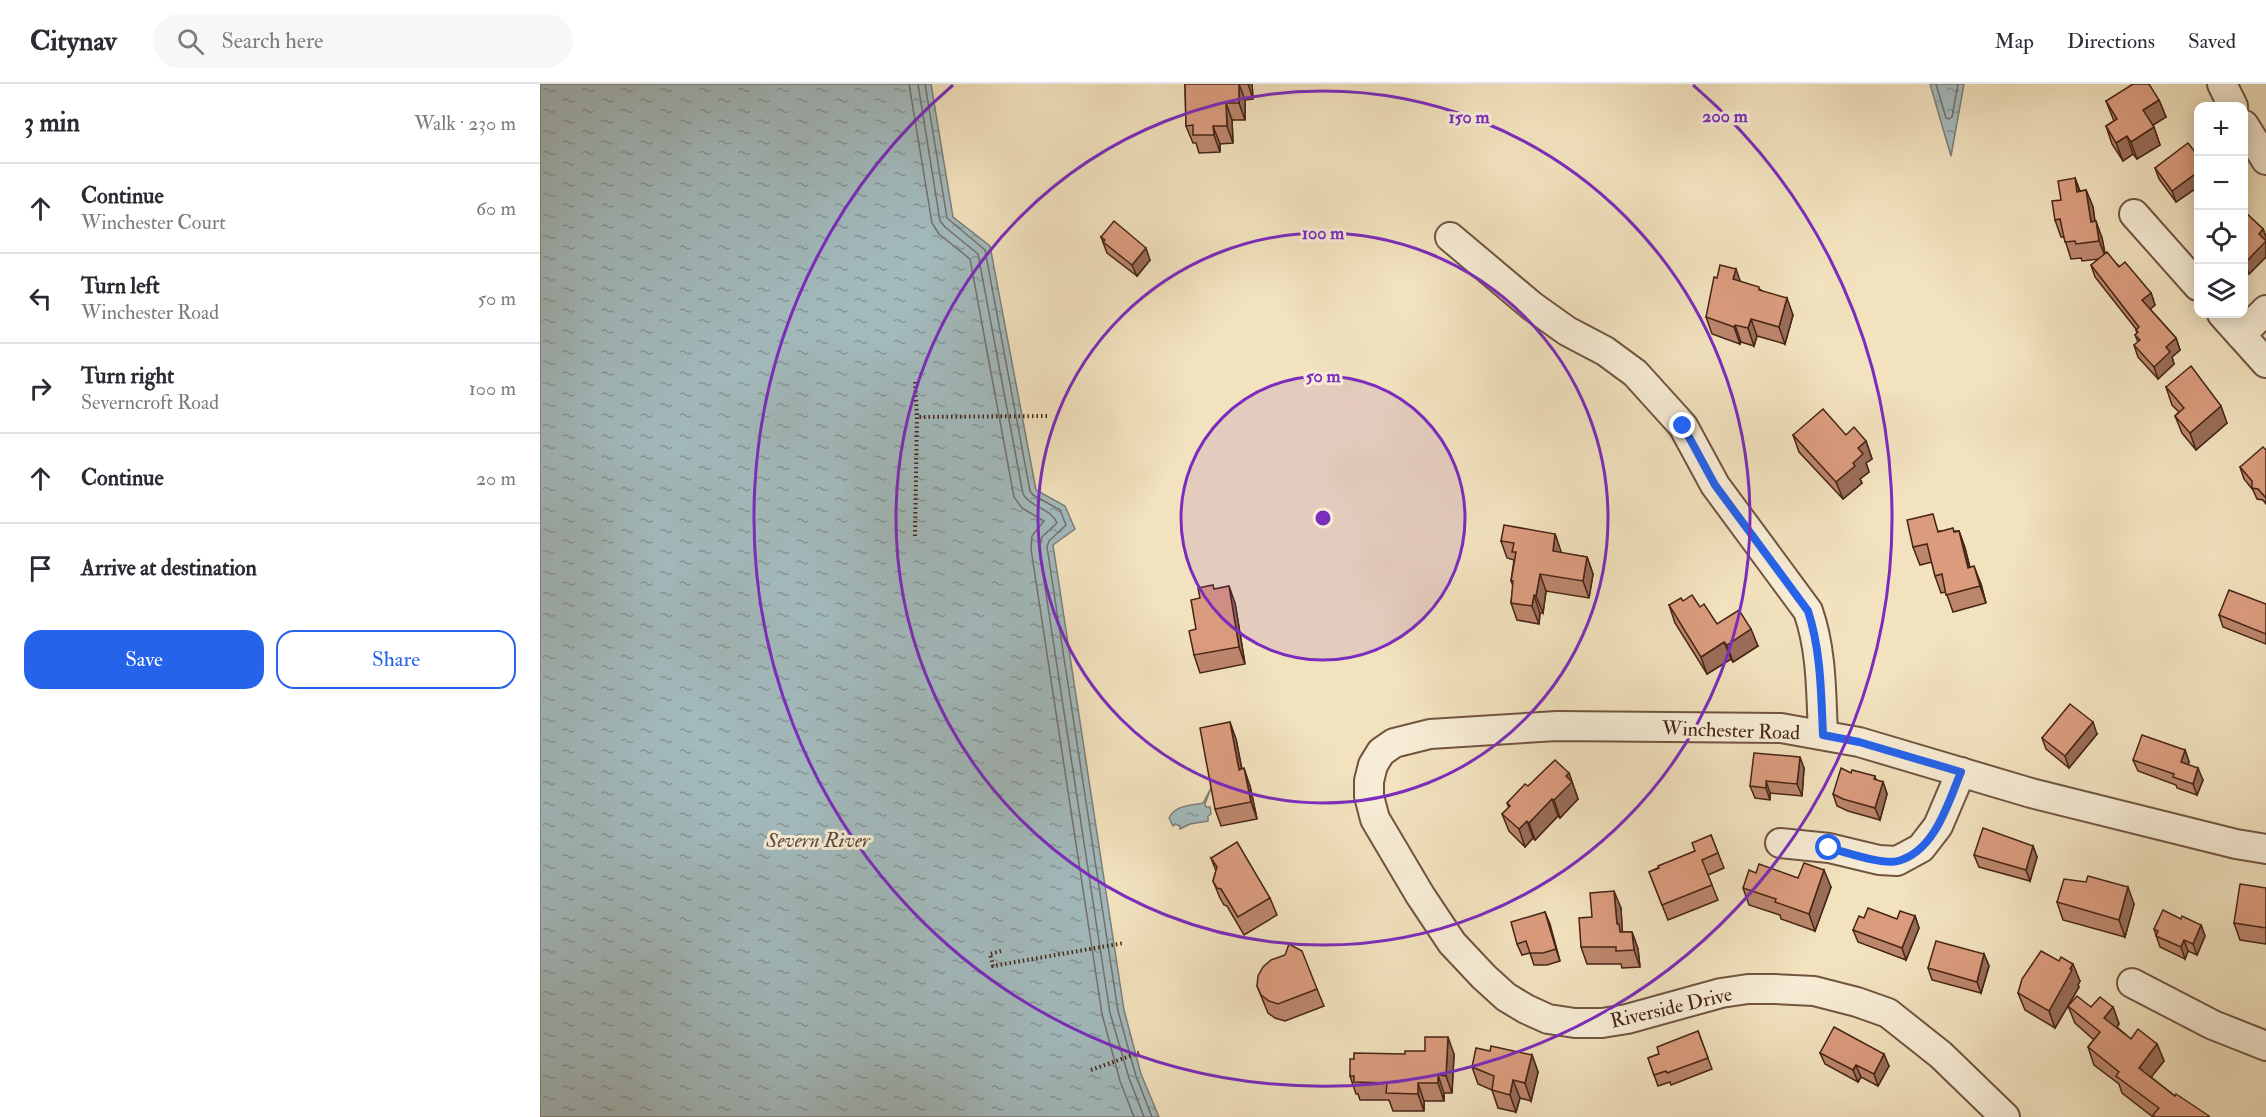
<!DOCTYPE html>
<html lang="en">
<head>
<meta charset="utf-8">
<style>
  body { margin:0; font-family:"IM FELL Double Pica",serif; background:#f7f7f7; color:#2b2b33 }
  .controls { position:absolute; right:18px; top:18px; display:grid; overflow:hidden; border-radius:12px; box-shadow:0 3px 15px #0003 }
  .controls button { width:54px; height:54px; display:grid; place-items:center; padding:0; border:0; border-bottom:2px solid #e1e1e2; background:#fff; color:#2b2b33; font:30px sans-serif }
  .stop { position:absolute; width:18px; height:18px; margin:-14px; border:4px solid #2563eb; border-radius:50%; background:#fff }
  .stop.end { background:#2563eb; border-color:#fff; box-shadow:0 2px 6px #0008 }
  .list { margin:0; padding:0; list-style:none }
  h2 { display:flex; justify-content:space-between; align-items:center; height:78px; margin:0; padding:0 24px; font-size:26px }
  h2 small { font-size:20px; font-weight:400; color:#7c7c81 }
  .list li { display:grid; grid-template-columns:39px 1fr auto; gap:18px; align-items:center; box-sizing:border-box; height:90px; padding:0 24px; border-top:2px solid #e1e1e2 }
  .list b { display:block; font-size:22px; white-space:nowrap }
  .list p { margin:0; font-size:20px; white-space:nowrap; color:#7c7c81 }
  .list em { font-size:20px; font-style:normal; color:#7c7c81 }
  .actions { display:flex; gap:12px; padding:18px 24px }
  .actions a { flex:1; padding:14px 0; border:2px solid #2563eb; border-radius:18px; text-align:center; font-size:21px; color:#2563eb }
  .actions .main { background:#2563eb; color:#fff }
  .icon { flex:none; width:33px; height:33px; fill:none; stroke:currentColor; stroke-width:2; stroke-linecap:round; stroke-linejoin:round }
  .map { position:relative; flex:none; width:1726px; height:1033px; overflow:hidden }
  header { display:flex; align-items:center; gap:36px; box-sizing:border-box; height:84px; padding:0 30px; background:#fff; border-bottom:2px solid #e1e1e2 }
  header strong { font-size:28px }
  nav { display:flex; gap:33px; margin-inline-start:auto; font-size:21px }
  .search { width:420px; height:54px; background:#f7f7f7; display:flex; align-items:center; gap:15px; box-sizing:border-box; padding:0 21px; border-radius:33px; color:#7c7c81; font-size:22px }
  main { display:flex }
  aside { flex:1; background:#fff }
  .map>svg:first-child { display:block }
  .water { fill:url(#water-ripples); stroke:#7d7e7a; stroke-width:1.5 }
  .lines { fill:none; stroke-linecap:round; stroke-linejoin:round }
  .shore { stroke:#746f6a; stroke-width:1.5 }
  .minor-casing { stroke:#715440; stroke-width:32 }
  .path { stroke:#462416; stroke-width:4; stroke-dasharray:1.5 3; stroke-linecap:butt }
  .minor { stroke:#f7ecd5; stroke-width:28 }
  .wall { fill:#bc866c; stroke:#462416; stroke-width:1.5 }
  .shaded-wall { fill:#996d58; stroke:#462416; stroke-width:1.5 }
  .building { fill:#db9c7e; stroke:#462416; stroke-width:1.5 }
  .route { stroke:#2563eb; stroke-width:8 }
  .ring { fill:none; stroke:#7b2cbf; stroke-width:3 }
  .labels { text-anchor:middle; stroke-width:6; stroke-linejoin:round; paint-order:stroke }
  .street-label { font-size:20px; fill:#462416; stroke:#f7ecd5 }
  .water-label { font-size:21px; font-style:italic; fill:#5d4a40; stroke:#f7ecd5 }
  .centre { fill:#7b2cbf; stroke:#f7ecd5; stroke-width:3 }
  .ring-label { font-size:18px; text-anchor:middle; font-weight:bold; fill:#7b2cbf; stroke:#f7ecd5; stroke-width:6; stroke-linejoin:round; paint-order:stroke }
</style>
</head>
<body>
<header>
<strong>Citynav</strong>
<div class="search"><svg class="icon" aria-label="search" viewBox="0 0 24 24"><circle cx="10" cy="10" r="6"/><path d="M15 15l6 6"/></svg>Search here</div>
<nav><a>Map</a><a>Directions</a><a>Saved</a></nav>
</header>
<main>
<aside>
<h2>3 min<small>Walk · 230 m</small></h2>
<ul class="list">
<li><svg class="icon" aria-label="ahead" viewBox="0 0 24 24"><path d="M12 20V5M6 11l6-6 6 6"/></svg><div><b>Continue</b><p>Winchester Court</p></div><em>60 m</em></li>
<li><svg class="icon" aria-label="left" viewBox="0 0 24 24"><path d="M17 20v-9H6M10 6l-5 5 5 5"/></svg><div><b>Turn left</b><p>Winchester Road</p></div><em>50 m</em></li>
<li><svg class="icon" aria-label="right" viewBox="0 0 24 24"><path d="M7 20v-9h11M14 6l5 5-5 5"/></svg><div><b>Turn right</b><p>Severncroft Road</p></div><em>100 m</em></li>
<li><svg class="icon" aria-label="ahead" viewBox="0 0 24 24"><path d="M12 20V5M6 11l6-6 6 6"/></svg><div><b>Continue</b></div><em>20 m</em></li>
<li><svg class="icon" aria-label="arrive" viewBox="0 0 24 24"><path d="M6 21V4h12l-3 4 3 4H6"/></svg><div><b>Arrive at destination</b></div></li>
</ul>
<div class="actions"><a class="main">Save</a><a>Share</a></div>
</aside>
<div class="map">
<svg width="1726" height="1033" viewBox="0 0 1726 1033">
  <defs>
    <pattern id="water-ripples" width="26" height="14" patternUnits="userSpaceOnUse" patternTransform="scale(1.5)"><rect width="26" height="14" fill="#a2babd"/><path d="M2 4q2-2 4 0t4 0M15 11q2-2 4 0t4 0" fill="none" stroke="#869799"/></pattern>
  </defs>
  <rect width="100%" height="100%" fill="#f2e2be"/>
  <filter id="stains"><feTurbulence type="fractalNoise" baseFrequency=".00333" numOctaves="4"/><feColorMatrix values="0 0 0 0 .2 0 0 0 0 .09 0 0 0 0 .02 0 0 0 .5 -.17"/></filter>
  <radialGradient id="worn" r=".72"><stop offset=".6" stop-color="#630" stop-opacity="0"/><stop offset="1" stop-color="#630" stop-opacity=".3"/></radialGradient>
  <g class="water">
    <path d="M0,0H391L413,133L450,162L496,406L525,422L535,445L513,461L584,926L601,990L619,1033H0Z"/>
    <path d="M1390,0H1424L1411,72Z"/>
    <path d="M671,704L665,720L666,723H670L671,730L668,732V737L650,740L640,745V742L635,740L633,742L629,734C635,721 650,722 663,719Z"/>
  </g>
  <g class="lines">
    <g class="shore">
      <path d="M369,0L392,139L399,150L430,175L474,413L482,424L504,437L492,452L491,465L562,930L580,997L594,1033"/>
      <path d="M378,0L400,137L405,143L438,170L483,410C491,424 511,424 517,439L502,453L499,464L570,929L589,994L604,1033"/>
      <path d="M385,0L407,134L445,166L490,407L493,411L520,426L526,441L509,457L507,463L578,927L596,992L612,1033"/>
      <path d="M1396,0L1406,34L1409,35L1412,33L1418,0"/>
    </g>
    <g class="minor-casing">
      <g id="minor">
        <path d="M1682,0L1693,22"/>
        <path d="M1704,41L1726,76"/>
        <path d="M1594,130L1658,202"/>
        <path d="M910,153L992,222L1027,247L1065,267L1095,289L1143,342L1175,401L1268,527C1282,567 1281,609 1283,651"/>
        <path d="M1682,230L1726,279"/>
        <path d="M1701,251L1726,226"/>
        <path d="M1240,759L1289,764L1339,776L1357,777L1381,764L1398,742L1421,688"/>
        <path d="M1592,899L1673,941L1726,962"/>
        <path d="M1465,1033L1401,971L1348,929L1317,918L1274,907L1235,905H1208L1181,909L1087,935L1062,939H1035L1008,935L986,925L966,913L944,893L912,859L880,811L835,735L829,712V697L833,681L841,668L854,659L890,650L1017,642L1241,644L1319,658L1491,709L1696,760L1726,765"/>
      </g>
    </g>
    <g class="path">
      <path d="M375,298L377,333"/>
      <path d="M375,452L377,333L510,332"/>
      <path d="M461,867L450,870L453,882L584,859"/>
      <path d="M551,986L601,968"/>
    </g>
    <use href="#minor" class="minor"/>
  </g>
  <g class="wall">
    <path d="M645,0H712L713,15L705,16V36H692L693,59L680,60V68L659,69L656,59H653L646,42Z"/>
    <path d="M1619,16L1626,33L1613,41L1620,61L1597,75L1593,70L1583,77L1572,60L1566,42L1574,37L1566,17Z"/>
    <path d="M1659,73V102L1636,118L1619,95L1615,84Z"/>
    <path d="M1535,94L1540,107L1546,106L1553,123L1555,137L1562,154L1565,170L1611,209L1615,221L1610,225L1636,254L1640,266L1632,273L1634,280L1618,295L1598,273L1594,261L1598,258L1595,251L1597,249L1596,246V245L1555,193L1551,181L1559,175L1542,177L1541,174L1531,175L1524,153H1521L1515,136L1521,116Z"/>
    <path d="M1704,127L1723,145L1726,153V173L1709,190L1704,185Z"/>
    <path d="M561,153L610,176L597,192L567,169Z"/>
    <path d="M1201,198L1221,206L1253,231L1245,260L1217,252L1214,262L1201,258L1200,260L1172,250L1166,233Z"/>
    <path d="M1626,303L1687,339L1656,366L1642,349L1635,332L1639,328L1632,321Z"/>
    <path d="M1253,351H1306L1326,357L1332,375L1326,379L1329,388L1320,395L1322,399L1303,415L1259,368Z"/>
    <path d="M1726,366V420L1723,416L1717,415L1713,406L1704,395L1700,383Z"/>
    <path d="M1399,447H1419L1425,464L1430,483L1441,500L1446,519L1413,528L1406,508L1401,509L1395,492L1392,478L1380,481L1373,463Z"/>
    <path d="M1015,450L1021,469L1047,473L1053,490L1049,514L1006,507L1003,529H1000L999,540L977,536L971,519L973,502L971,497L974,476L967,474L961,457Z"/>
    <path d="M675,505L695,519L705,580L660,589L654,571L660,514Z"/>
    <path d="M1143,517L1160,523L1177,540L1218,562L1193,578L1191,575L1167,590L1135,539L1129,521Z"/>
    <path d="M1726,520V560L1683,543L1679,531Z"/>
    <path d="M1557,650L1529,684L1506,665L1502,654Z"/>
    <path d="M696,655L702,685L710,702L717,735L681,742L675,725Z"/>
    <path d="M1645,666L1649,678L1648,680L1663,696L1657,711L1637,704L1636,701L1598,687L1593,676Z"/>
    <path d="M1264,684L1262,712L1230,709V716L1215,714L1210,702Z"/>
    <path d="M1029,689L1038,715L1020,734L1018,732L995,756L993,754L985,763L969,747L962,730L969,724L967,719L988,702Z"/>
    <path d="M1311,689L1335,692L1336,696L1343,698L1347,710L1340,736L1308,727L1297,722L1293,710Z"/>
    <path d="M1171,751L1184,784L1168,791L1178,816L1128,836L1109,788L1155,767Z"/>
    <path d="M1493,762L1497,773L1490,797L1439,783L1434,771Z"/>
    <path d="M671,774L730,814L737,831L704,851L687,822L684,821L680,814L673,797L676,787Z"/>
    <path d="M1216,789L1291,803L1275,847L1241,835L1240,831L1209,821L1203,804Z"/>
    <path d="M1726,804V860L1700,856L1694,839Z"/>
    <path d="M1517,818L1594,820L1585,853L1523,836Z"/>
    <path d="M1081,824L1082,848H1092L1098,865L1100,883L1082,884L1081,880H1047L1041,863L1052,833Z"/>
    <path d="M1005,828L1020,877L1007,881H994L990,869L982,871L977,860Z"/>
    <path d="M1375,832L1379,844L1366,876L1318,858L1313,846L1324,834L1357,835Z"/>
    <path d="M1641,835L1661,841L1665,852L1657,871L1648,867L1645,875L1620,863L1614,845Z"/>
    <path d="M1444,870L1449,882L1441,909L1392,896L1388,884Z"/>
    <path d="M1540,897L1538,901L1539,903L1515,944L1485,926L1478,909Z"/>
    <path d="M717,902L777,905L784,922L745,937L735,934L728,929Z"/>
    <path d="M1528,922L1573,923L1579,940L1577,943L1591,955L1617,960L1624,977L1611,993L1635,1012L1669,1033H1613L1582,1009L1579,1000L1554,981L1548,963L1554,956L1535,939Z"/>
    <path d="M1158,947L1172,985L1131,1001L1130,998L1118,1002L1108,974L1119,970Z"/>
    <path d="M950,967L992,971L998,988L991,1017L980,1014L976,1028L958,1024L952,1006L938,1000L932,983Z"/>
    <path d="M1280,969L1349,982L1338,1002L1321,993L1318,998L1285,980Z"/>
    <path d="M914,970L912,1009H904V1017H884V1027H853L849,1016H820L818,1010H816L810,992Z"/>
  </g>
  <g class="shaded-wall">
    <path d="M699,0L705,16V36L699,19Z"/>
    <path d="M708,0H712L713,15Z"/>
    <path d="M1619,16L1626,33L1610,43L1603,26Z"/>
    <path d="M686,19L692,36L693,59L687,42Z"/>
    <path d="M673,42L680,60V68L674,51Z"/>
    <path d="M1614,43L1620,61L1597,75L1591,58Z"/>
    <path d="M1587,52L1593,70L1583,77L1576,59Z"/>
    <path d="M1659,87V102L1636,118L1632,107Z"/>
    <path d="M1535,94L1541,111L1537,108Z"/>
    <path d="M1546,106L1553,123L1557,155L1551,138Z"/>
    <path d="M1556,137L1562,154L1566,174L1559,157Z"/>
    <path d="M1723,145L1726,153V173L1709,190L1705,179L1719,150Z"/>
    <path d="M606,164L610,176L597,192L592,181Z"/>
    <path d="M1196,185L1202,202L1193,195Z"/>
    <path d="M1611,209L1615,221L1607,228L1602,216Z"/>
    <path d="M1247,214L1253,231L1245,260L1239,243Z"/>
    <path d="M1211,235L1217,252L1214,262L1208,244Z"/>
    <path d="M1195,241L1201,258L1200,260L1194,243Z"/>
    <path d="M1636,254L1640,266L1632,273L1634,280L1618,295L1614,283L1626,263Z"/>
    <path d="M1681,322L1687,339L1656,366L1650,349Z"/>
    <path d="M1326,357L1332,375L1326,379L1329,388L1320,395L1322,399L1303,415L1296,398L1313,379L1318,364Z"/>
    <path d="M1419,447L1425,464L1434,501L1428,484Z"/>
    <path d="M1015,450L1021,467L1019,485L1013,467Z"/>
    <path d="M1047,473L1053,490L1049,514L1043,497Z"/>
    <path d="M1434,482L1441,500L1446,519L1440,502Z"/>
    <path d="M1000,490L1006,507L1003,529L996,512Z"/>
    <path d="M689,502L695,519L705,580L699,563Z"/>
    <path d="M994,511L1000,529L999,540L992,522Z"/>
    <path d="M1211,545L1218,562L1193,578L1187,561Z"/>
    <path d="M1184,558L1191,575L1167,590L1161,573Z"/>
    <path d="M690,638L696,655L705,703L699,686Z"/>
    <path d="M1553,638L1557,650L1529,684L1525,672Z"/>
    <path d="M1645,666L1649,678L1645,689L1641,678Z"/>
    <path d="M1260,673L1264,684L1262,712L1257,700Z"/>
    <path d="M704,684L710,702L717,735L711,718Z"/>
    <path d="M1658,684L1663,696L1657,711L1653,700Z"/>
    <path d="M1029,689L1038,715L1020,734L1014,716L1026,692Z"/>
    <path d="M1226,697L1230,709V716L1226,704Z"/>
    <path d="M1343,698L1347,710L1340,736L1335,724Z"/>
    <path d="M1012,715L1018,732L995,756L989,739Z"/>
    <path d="M987,737L993,754L985,763L979,745Z"/>
    <path d="M1493,762L1497,773L1490,797L1486,786Z"/>
    <path d="M1284,786L1291,803L1275,847L1269,830Z"/>
    <path d="M1588,803L1594,820L1585,853L1579,836Z"/>
    <path d="M1074,807L1081,824L1083,857L1077,840Z"/>
    <path d="M1005,828L1010,840L1020,877L1016,865Z"/>
    <path d="M1375,832L1379,844L1366,876L1362,864Z"/>
    <path d="M1661,841L1665,852L1657,871L1653,860Z"/>
    <path d="M1092,848L1098,865L1100,883L1094,866Z"/>
    <path d="M1644,856L1648,867L1645,875L1641,863Z"/>
    <path d="M1444,870L1449,882L1441,909L1437,898Z"/>
    <path d="M1533,880L1540,897L1538,901L1539,903L1515,944L1509,927Z"/>
    <path d="M1573,923L1579,940L1571,951L1564,934Z"/>
    <path d="M908,953L914,970L912,1009L906,992Z"/>
    <path d="M1617,960L1624,977L1605,1001L1599,984Z"/>
    <path d="M1344,970L1349,982L1338,1002L1334,990Z"/>
    <path d="M992,971L998,988L991,1017L985,999Z"/>
    <path d="M1316,981L1321,993L1318,998L1313,986Z"/>
    <path d="M898,991L904,1009V1017L898,999Z"/>
    <path d="M973,996L980,1014L976,1028L970,1011Z"/>
    <path d="M878,999L884,1017V1027L878,1010Z"/>
  </g>
  <g class="building">
    <path d="M645,0H699V19H686L687,42H673L674,51H653V41L646,42Z"/>
    <path d="M1593,0H1609L1619,16L1603,26L1614,43L1591,58L1587,52L1576,59L1566,42L1577,35L1566,17Z"/>
    <path d="M1648,59L1659,73V87L1632,107L1615,84Z"/>
    <path d="M1535,94L1537,108L1546,106L1551,138L1556,137L1559,157L1536,160L1535,157L1525,158L1520,135L1515,136L1512,117L1521,116L1518,97Z"/>
    <path d="M1704,127L1723,145L1719,150L1726,157L1705,179L1704,178Z"/>
    <path d="M574,137L606,164L592,181L563,158L565,156L561,153Z"/>
    <path d="M1567,168L1579,183L1585,178L1611,209L1602,216L1636,254L1626,263L1630,268L1614,283L1594,261L1600,256L1595,251L1598,248L1596,246L1599,243L1551,181Z"/>
    <path d="M1180,181L1196,185L1193,195L1219,203V206L1247,214L1239,243L1211,235L1208,244L1195,241L1194,243L1166,233L1174,193L1177,194Z"/>
    <path d="M1651,282L1681,322L1650,349L1635,332L1644,324L1626,303Z"/>
    <path d="M1283,325L1306,351L1314,343L1326,357L1318,364L1323,370L1313,379L1315,382L1296,398L1253,351Z"/>
    <path d="M1723,363L1726,366V414L1718,405L1712,404V397L1700,383Z"/>
    <path d="M1393,430L1398,448L1413,444L1414,448L1419,447L1428,484L1434,482L1440,502L1406,511L1402,490L1395,492L1387,460L1373,463L1367,436Z"/>
    <path d="M964,441L1015,450L1013,467L1047,473L1043,497L1000,490L996,512L994,511L992,522L971,519L973,497H971L976,468H972L974,459L961,457Z"/>
    <path d="M673,501L674,505L689,502L699,563L654,571L649,547L656,545L651,516L660,514L658,504Z"/>
    <path d="M1689,506L1726,520V550L1679,531Z"/>
    <path d="M1152,511L1160,523L1164,520L1177,540L1199,526L1211,545L1187,561L1184,558L1161,573L1129,521L1141,514L1143,517Z"/>
    <path d="M1530,620L1553,638L1525,672L1502,654Z"/>
    <path d="M690,638L699,686L704,684L711,718L675,725L660,644Z"/>
    <path d="M1602,651L1645,666L1641,678L1658,684L1653,700L1633,693L1634,690L1593,676Z"/>
    <path d="M1214,669L1260,673L1257,700L1226,697V704L1210,702Z"/>
    <path d="M1015,676L1029,689L1026,692L1032,698L1014,716L1012,715L989,739L987,737L979,745L962,730L970,722L967,719L985,700L988,702Z"/>
    <path d="M1301,684L1311,689L1312,686L1335,692L1334,695L1343,698L1335,724L1303,715L1293,710Z"/>
    <path d="M1443,744L1493,762L1486,786L1434,771Z"/>
    <path d="M1171,751L1178,769L1162,776L1172,801L1122,821L1109,788L1119,784L1118,782L1155,767L1152,759Z"/>
    <path d="M697,758L730,814L698,833L681,805L677,804L673,797L677,783L671,774Z"/>
    <path d="M1264,779L1284,786L1269,830L1235,818L1236,815L1203,804L1209,786L1216,789L1219,780L1258,794Z"/>
    <path d="M1548,792L1588,803L1579,836L1517,818L1524,795L1546,798Z"/>
    <path d="M1700,800L1726,804V844L1694,839Z"/>
    <path d="M1074,807L1077,840H1079L1080,848H1092L1094,866L1076,867V863H1041L1039,834L1052,833L1050,809Z"/>
    <path d="M1328,824L1357,835L1360,827L1375,832L1362,864L1313,846L1319,832L1324,834Z"/>
    <path d="M1623,826L1641,835L1642,832L1661,841L1653,860L1644,856L1641,863L1616,852L1618,847L1614,845Z"/>
    <path d="M1005,828L1016,865L1003,869H990L986,857L977,860L971,838Z"/>
    <path d="M1396,857L1444,870L1437,898L1388,884Z"/>
    <path d="M749,860L762,867L777,905L738,920L729,917L721,911L717,902L718,892L723,883L731,876L745,871Z"/>
    <path d="M1501,867L1519,877L1521,873L1533,880L1530,885L1532,886L1509,927L1478,909L1482,895Z"/>
    <path d="M1537,912L1551,923L1560,913L1573,923L1564,934L1591,955L1598,945L1617,960L1599,984L1635,1012L1636,1010L1669,1032L1668,1033H1615L1613,1031L1619,1024L1576,992L1579,988L1548,963L1560,948L1528,922Z"/>
    <path d="M1294,943L1344,970L1334,990L1316,981L1313,986L1280,969Z"/>
    <path d="M1158,947L1168,974L1127,989L1126,987L1114,991L1108,974L1119,970L1117,963Z"/>
    <path d="M885,953H908L906,992L898,991V999H878V1010L846,1009L847,999L814,998V992H810V975H814V969L865,970V967H885Z"/>
    <path d="M951,962L992,971L985,999L973,996L970,1011L952,1006L954,992L932,983L936,964L950,967Z"/>
  </g>
  <g class="lines">
    <path class="route" d="M1143,342L1175,401L1268,527C1281,567 1281,608 1283,651L1319,658L1421,688C1408,719 1395,767 1358,777C1342,781 1306,768 1289,764"/>
  </g>
  <circle cx="783" cy="434" r="142" fill="#7b2cbf" fill-opacity=".12"/>
  <g class="ring">
    <circle cx="783" cy="434" r="142"/>
    <circle cx="783" cy="434" r="285"/>
    <circle cx="783" cy="434" r="427"/>
    <path d="M1153 1A569 569 0 1 1 413 1"/>
  </g>
  <g class="labels">
    <g class="street-label">
      <text transform="translate(1191 646) rotate(2)" y="7">Winchester Road</text>
      <text transform="translate(1131 923) rotate(-13)" y="7">Riverside Drive</text>
    </g>
    <g class="water-label">
      <text x="278" y="763">Severn River</text>
    </g>
  </g>
  <circle cx="783" cy="434" r="9" class="centre"/>
  <g class="ring-label">
    <text x="1185" y="38">200 m</text>
    <text x="929" y="39">150 m</text>
    <text x="783" y="155">100 m</text>
    <text x="783" y="298">50 m</text>
  </g>
  <rect width="100%" height="100%" filter="url(#stains)"/>
  <rect width="100%" height="100%" fill="url(#worn)"/>
</svg>
<div class="controls">
<button>+</button>
<button>−</button>
<button><svg class="icon" aria-label="locate" viewBox="0 0 24 24"><circle cx="12" cy="12" r="6"/><path d="M12 2v4M12 18v4M2 12h4M18 12h4"/></svg></button>
<button><svg class="icon" aria-label="layers" viewBox="0 0 24 24"><path d="M12 4l9 5-9 5-9-5zM3 14l9 5 9-5"/></svg></button>
</div>
<div class="stop" style="left:1289px;top:764px"></div>
<div class="stop end" style="left:1143px;top:342px"></div>
</div>
</main>
</body>
</html>
